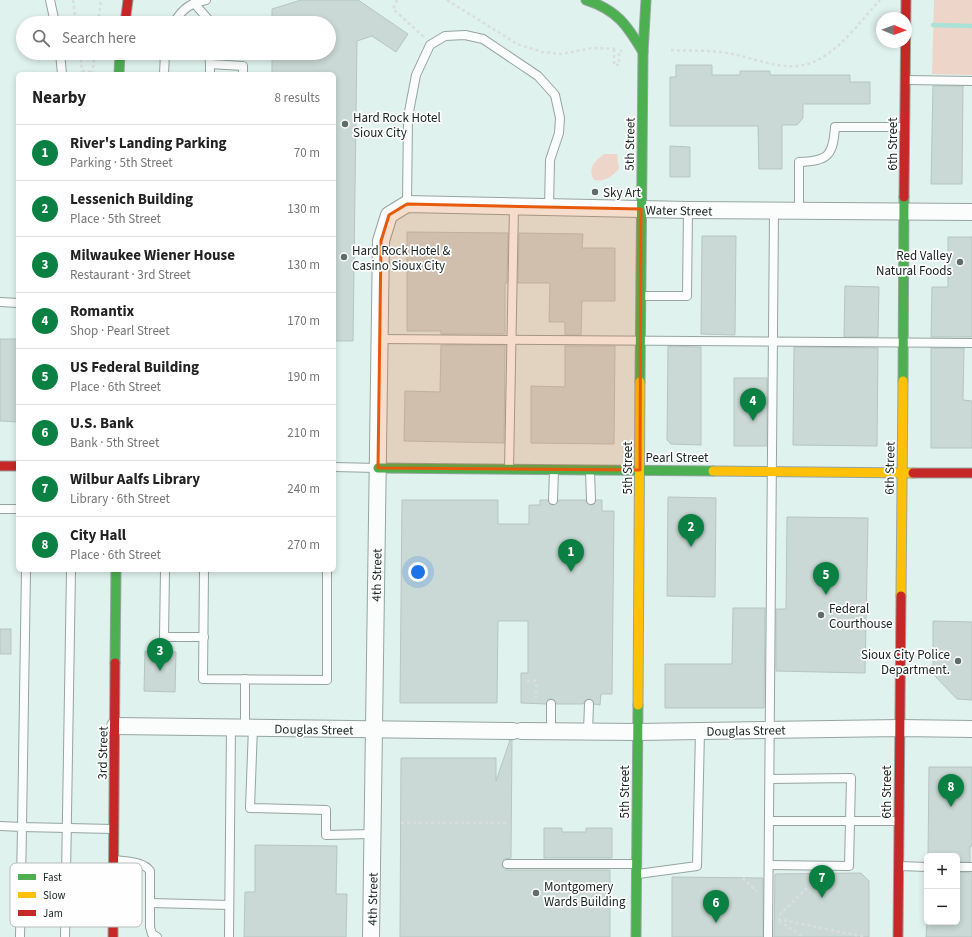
<!DOCTYPE html>
<html lang="en">
<head>
<meta charset="utf-8">
<style>
  body { margin:0; font-family:"Source Sans 3",sans-serif; background:#f2f2f2; color:#222 }
  .controls { position:absolute; right:12px; bottom:12px; display:grid; overflow:hidden; border-radius:6px; box-shadow:0 2px 6px #0003 }
  .controls button { width:36px; height:36px; display:grid; place-items:center; padding:0; border:0; border-bottom:1px solid #e0e0e0; background:#fff; color:#222; font:20px sans-serif }
  .compass { position:absolute; left:876px; top:12px; width:36px; height:36px; border-radius:50%; background:#fff; box-shadow:0 2px 6px #0003; rotate:91deg }
  .you { position:absolute; left:418px; top:572px; width:14px; height:14px; margin:-10px; border:3px solid #fff; border-radius:50%; background:#1a73e8; box-shadow:0 0 0 6px #1a73e833 }
  .badge { display:grid; place-items:center; width:26px; height:26px; border-radius:50%; background:#0b8043; color:#fff; font-size:13px; font-weight:700 }
  .pin { position:absolute; translate:-50% -33px; filter:drop-shadow(0 1px 2px #0008) }
  .pin::after { content:''; position:absolute; top:21px; width:14px; height:12px; background:inherit; clip-path:polygon(0 0,100% 0,50% 100%) }
  .list { margin:0; padding:0; list-style:none }
  h2 { display:flex; justify-content:space-between; align-items:center; height:52px; margin:0; padding:0 16px; font-size:17px }
  h2 small { font-size:13px; font-weight:400; color:#767676 }
  .list li { display:grid; grid-template-columns:26px 1fr auto; gap:12px; align-items:center; box-sizing:border-box; height:56px; padding:0 16px; border-top:1px solid #e0e0e0 }
  .list b { display:block; font-size:15px; white-space:nowrap }
  .list p { margin:0; font-size:13px; white-space:nowrap; color:#767676 }
  .list em { font-size:13px; font-style:normal; color:#767676 }
  .icon { flex:none; width:22px; height:22px; fill:none; stroke:currentColor; stroke-width:2; stroke-linecap:round; stroke-linejoin:round }
  .map { position:relative; flex:none; width:972px; height:937px; overflow:hidden }
  .search { position:absolute; background:#fff; box-shadow:0 2px 6px #0003; left:16px; top:16px; width:320px; height:44px; display:flex; align-items:center; gap:10px; box-sizing:border-box; padding:0 14px; border-radius:22px; color:#767676; font-size:15px }
  .panel { position:absolute; background:#fff; box-shadow:0 2px 6px #0003; left:16px; top:72px; width:320px; height:500px; border-radius:6px }
  .map>svg:first-child { display:block }
  .green { fill:#eed5ca }
  .lines { fill:none; stroke-linecap:round; stroke-linejoin:round }
  .stream { stroke:#a9e2d6; stroke-width:4.5 }
  .building { fill:#cad9d5; stroke:#b7c5c2 }
  .lane-casing { stroke:#96a4a1; stroke-width:10 }
  .street-casing { stroke:#96a4a1; stroke-width:18 }
  .fast-casing { stroke:#96a4a1; stroke-width:11 }
  .slow-casing { stroke:#96a4a1; stroke-width:11 }
  .jam-casing { stroke:#96a4a1; stroke-width:11 }
  .path { stroke:#d8dedd; stroke-width:2.5; stroke-dasharray:3 3; stroke-linecap:butt }
  .lane { stroke:#fafdfc; stroke-width:8 }
  .street { stroke:#fafdfc; stroke-width:16 }
  .fast { stroke:#4caf50; stroke-width:9 }
  .slow { stroke:#ffc107; stroke-width:9 }
  .jam { stroke:#c62828; stroke-width:9 }
  .marked { fill:#e8590c; fill-opacity:0.2; stroke:#e8590c; stroke-width:3; stroke-linejoin:round }
  .poi-dot { fill:#5f6d69; stroke:#fefefe; stroke-width:1.5 }
  .labels { text-anchor:middle; stroke-width:3.5; stroke-linejoin:round; paint-order:stroke }
  .poi-label { font-size:13px; fill:#192522; stroke:#fefefe; text-anchor:start }
  .street-label { font-size:13px; fill:#192522; stroke:#fefefe }
  .key { fill:#fefefe; stroke:#b9bdbc; stroke-width:1 }
  .key-label { font-size:11px; fill:#192522 }
</style>
</head>
<body>
<div class="map">
<svg width="972" height="937" viewBox="0 0 972 937">
  <rect width="100%" height="100%" fill="#e0f2ee"/>
  <g class="green">
    <path d="M934,0H972V75L932,74Z"/>
    <path d="M604,154H617L619,169C611,177 605,182 594,180C587,168 595,161 604,154Z"/>
  </g>
  <g class="lines">
    <path class="stream" d="M933,25L972,26"/>
  </g>
  <g class="building">
    <path d="M301,0H358L408,34L396,52L372,36L357,41L353,341H334V74H272V53H329V23H272V9Z"/>
    <path d="M676,65H712V75H740V71H770V75H850V82H870V104H803V118L797,125H782V169H759L758,126H670V77H676Z"/>
    <path d="M933,86H963L962,184H931Z"/>
    <path d="M670,146L690,147V177H670Z"/>
    <path d="M407,232L508,233L507,283H505V334H441V331H407Z"/>
    <path d="M519,233L583,234L582,248H615V301H582L581,335H565V322H549L550,283H518Z"/>
    <path d="M702,236H736L735,335L701,334Z"/>
    <path d="M948,237H972V337H931L932,287H948Z"/>
    <path d="M845,286L879,287L878,337H844Z"/>
    <path d="M0,339H18V422L0,421Z"/>
    <path d="M441,345H505L504,443L404,441L405,391L440,392Z"/>
    <path d="M565,346H615L614,444L531,443V386L565,387Z"/>
    <path d="M668,346L701,347V445L671,444L667,440Z"/>
    <path d="M794,347L878,348L877,446L793,445Z"/>
    <path d="M931,348H964L963,400L972,401V448H931Z"/>
    <rect x="734" y="378" width="33" height="68"/>
    <path d="M668,497L716,498L715,597L667,596Z"/>
    <path d="M402,500H498V524H529V505H540V500H548L550,504L553,505L557,503L559,500H586L587,503L591,505L594,504L596,500H602V511H614L612,694H601L600,705L594,704L592,700L589,699L585,701L583,704H556V701L551,699H548L546,704L521,703V673H528V621H498L497,703H400Z"/>
    <path d="M787,517L868,518L865,673L776,671V609H786Z"/>
    <path d="M733,608H765L764,708H665V664H732Z"/>
    <path d="M933,621L972,622V700L957,699L933,674Z"/>
    <rect x="0" y="629" width="11" height="25"/>
    <path d="M145,651L176,652L175,692L144,691Z"/>
    <path d="M510,740H512L511,858L504,859L502,866L507,870H610V937H400L401,758H496V781Z"/>
    <path d="M929,767H972V846H970V862H957V856H928Z"/>
    <path d="M544,828H562V832H586V828H612V858H544Z"/>
    <path d="M255,845L337,846L336,894H347L346,937H244L245,892H255Z"/>
    <path d="M957,872L972,873V937H926L927,922H957Z"/>
    <path d="M861,873L869,881V937H774L775,874Z"/>
    <path d="M672,877L763,878V937H672Z"/>
  </g>
  <g class="lines">
    <g class="lane-casing">
      <g id="lane">
        <path d="M50,0L55,23"/>
        <path d="M194,3L207,18L208,23"/>
        <path d="M174,23C182,9 190,3 206,0"/>
        <path d="M60,53L62,74"/>
        <path d="M209,53L210,64L243,66V74"/>
        <path d="M164,74L165,53"/>
        <path d="M210,74V64"/>
        <path d="M907,80L972,81"/>
        <path d="M407,204L408,117L416,75L430,45L445,36L465,35L483,39L538,76L555,95L560,118L559,133L550,160L549,207"/>
        <path d="M799,211V162C828,161 833,156 835,127H905"/>
        <path d="M641,296H687L688,210"/>
        <path d="M0,302L18,303"/>
        <path d="M380,339L972,343"/>
        <path d="M334,467L377,468"/>
        <path d="M509,469L514,206"/>
        <path d="M590,471L591,500"/>
        <path d="M553,500L554,470"/>
        <path d="M0,509H18"/>
        <path d="M26,570L22,827L113,829"/>
        <path d="M165,570L164,637H204"/>
        <path d="M204,570L203,679L327,680V570"/>
        <path d="M245,727V679"/>
        <path d="M253,727L250,808L326,810V835L372,834"/>
        <path d="M551,731V704"/>
        <path d="M588,731L589,704"/>
        <path d="M770,821H899"/>
        <path d="M0,826L22,827L20,937"/>
        <path d="M115,860C127,862 143,861 150,871V927L152,934L157,937"/>
        <path d="M507,864H636"/>
        <path d="M769,865L849,866L851,778L770,779"/>
        <path d="M900,866L927,867"/>
        <path d="M957,867H972"/>
        <path d="M638,874L697,866L700,731"/>
        <path d="M151,903L229,905"/>
        <path d="M65,937L71,570"/>
        <path d="M229,937L231,727"/>
        <path d="M768,937L774,211"/>
      </g>
    </g>
    <g class="street-casing">
      <g id="street">
        <path d="M115,726L513,731"/>
        <path d="M521,731L638,732L900,728L972,729"/>
        <path d="M371,937L381,241L389,215L407,204L688,210L972,212"/>
      </g>
    </g>
    <g class="fast-casing">
      <g id="fast">
        <path d="M586,0C617,10 627,25 643,52"/>
        <path d="M119,74L120,53"/>
        <path d="M903,381L904,197"/>
        <path d="M640,382L643,52L646,0"/>
        <path d="M378,468L713,471"/>
        <path d="M115,663L116,570"/>
        <path d="M636,937L638,705"/>
      </g>
    </g>
    <g class="slow-casing">
      <g id="slow">
        <path d="M713,471L913,473"/>
        <path d="M901,596L903,381"/>
        <path d="M638,705L640,382"/>
      </g>
    </g>
    <g class="jam-casing">
      <g id="jam">
        <path d="M125,23L128,0"/>
        <path d="M904,197L906,0"/>
        <path d="M0,466H18"/>
        <path d="M913,473H972"/>
        <path d="M113,937L115,663"/>
        <path d="M898,937L901,596"/>
      </g>
    </g>
    <g class="path">
      <path d="M73,0L76,23"/>
      <path d="M397,0L393,9L424,37"/>
      <path d="M447,0L517,44L542,52L561,54L593,48L616,49"/>
      <path d="M98,23L101,0"/>
      <path d="M614,49V65H619V51H622"/>
      <path d="M671,50C687,51 704,50 720,52C758,56 791,80 826,55C847,41 863,18 880,0"/>
      <path d="M80,53L82,71L92,72"/>
      <path d="M92,74L95,53"/>
      <path d="M527,681H536V698"/>
      <path d="M401,823H508"/>
      <path d="M743,878L757,892"/>
      <path d="M779,915L818,877"/>
      <path d="M778,919L865,937"/>
      <path d="M779,921L804,937"/>
    </g>
    <use href="#lane" class="lane"/>
    <use href="#street" class="street"/>
    <use href="#fast" class="fast"/>
    <use href="#slow" class="slow"/>
    <use href="#jam" class="jam"/>
  </g>
  <path class="marked" d="M407,204L641,209L640,470L378,468L381,241L389,215Z"/>
  <g class="poi-dot">
    <circle cx="345" cy="124" r="4"/>
    <circle cx="595" cy="192" r="4"/>
    <circle cx="344" cy="257" r="4"/>
    <circle cx="960" cy="262" r="4"/>
    <circle cx="821" cy="615" r="4"/>
    <circle cx="958" cy="661" r="4"/>
    <circle cx="536" cy="893" r="4"/>
  </g>
  <g class="labels">
    <g class="poi-label">
      <text x="353" y="122">Hard Rock Hotel<tspan x="353" dy="15">Sioux City</tspan></text>
      <text x="603" y="197">Sky Art</text>
      <text x="352" y="255">Hard Rock Hotel &amp;<tspan x="352" dy="15">Casino Sioux City</tspan></text>
      <text x="952" y="260" text-anchor="end">Red Valley<tspan x="952" dy="15">Natural Foods</tspan></text>
      <text x="829" y="613">Federal<tspan x="829" dy="15">Courthouse</tspan></text>
      <text x="950" y="659" text-anchor="end">Sioux City Police<tspan x="950" dy="15">Department.</tspan></text>
      <text x="544" y="891">Montgomery<tspan x="544" dy="15">Wards Building</tspan></text>
    </g>
    <g class="street-label">
      <text transform="translate(629 144) rotate(-89)" y="5">5th Street</text>
      <text transform="translate(892 144) rotate(-90)" y="5">6th Street</text>
      <text transform="translate(679 210) rotate(1)" y="5">Water Street</text>
      <text x="677" y="462">Pearl Street</text>
      <text transform="translate(627 468) rotate(-90)" y="5">5th Street</text>
      <text transform="translate(889 468) rotate(-89)" y="5">6th Street</text>
      <text transform="translate(376 575) rotate(-89)" y="5">4th Street</text>
      <text transform="translate(314 729) rotate(1)" y="5">Douglas Street</text>
      <text transform="translate(746 730) rotate(-1)" y="5">Douglas Street</text>
      <text transform="translate(102 753) rotate(-89)" y="5">3rd Street</text>
      <text transform="translate(624 792) rotate(-90)" y="5">5th Street</text>
      <text transform="translate(886 792) rotate(-90)" y="5">6th Street</text>
      <text transform="translate(372 899) rotate(-89)" y="5">4th Street</text>
    </g>
  </g>
  <rect x="10" y="863" width="132" height="64" rx="6" class="key"/>
  <rect x="18" y="874" width="18" height="6" fill="#4caf50"/>
  <rect x="18" y="892" width="18" height="6" fill="#ffc107"/>
  <rect x="18" y="910" width="18" height="6" fill="#c62828"/>
  <g class="key-label">
    <text x="43" y="881">Fast</text>
    <text x="43" y="899">Slow</text>
    <text x="43" y="917">Jam</text>
  </g>
</svg>
<div class="controls">
<button>+</button>
<button>−</button>
</div>
<svg class="compass" viewBox="-18 -18 36 36"><path d="M0-13l5 13h-10z" fill="#e53935"/><path d="M0 13l5-13h-10z" fill="#767676"/></svg>
<div class="you"></div>
<div class="pin badge" style="left:571px;top:572px">1</div>
<div class="pin badge" style="left:691px;top:547px">2</div>
<div class="pin badge" style="left:160px;top:671px">3</div>
<div class="pin badge" style="left:753px;top:421px">4</div>
<div class="pin badge" style="left:826px;top:595px">5</div>
<div class="pin badge" style="left:716px;top:923px">6</div>
<div class="pin badge" style="left:822px;top:898px">7</div>
<div class="pin badge" style="left:951px;top:807px">8</div>
<div class="search"><svg class="icon" aria-label="search" viewBox="0 0 24 24"><circle cx="10" cy="10" r="6"/><path d="M15 15l6 6"/></svg>Search here</div>
<section class="panel">
<h2>Nearby<small>8 results</small></h2>
<ul class="list">
<li><span class="badge">1</span><div><b>River's Landing Parking</b><p>Parking · 5th Street</p></div><em>70 m</em></li>
<li><span class="badge">2</span><div><b>Lessenich Building</b><p>Place · 5th Street</p></div><em>130 m</em></li>
<li><span class="badge">3</span><div><b>Milwaukee Wiener House</b><p>Restaurant · 3rd Street</p></div><em>130 m</em></li>
<li><span class="badge">4</span><div><b>Romantix</b><p>Shop · Pearl Street</p></div><em>170 m</em></li>
<li><span class="badge">5</span><div><b>US Federal Building</b><p>Place · 6th Street</p></div><em>190 m</em></li>
<li><span class="badge">6</span><div><b>U.S. Bank</b><p>Bank · 5th Street</p></div><em>210 m</em></li>
<li><span class="badge">7</span><div><b>Wilbur Aalfs Library</b><p>Library · 6th Street</p></div><em>240 m</em></li>
<li><span class="badge">8</span><div><b>City Hall</b><p>Place · 6th Street</p></div><em>270 m</em></li>
</ul>
</section>
</div>
</body>
</html>
